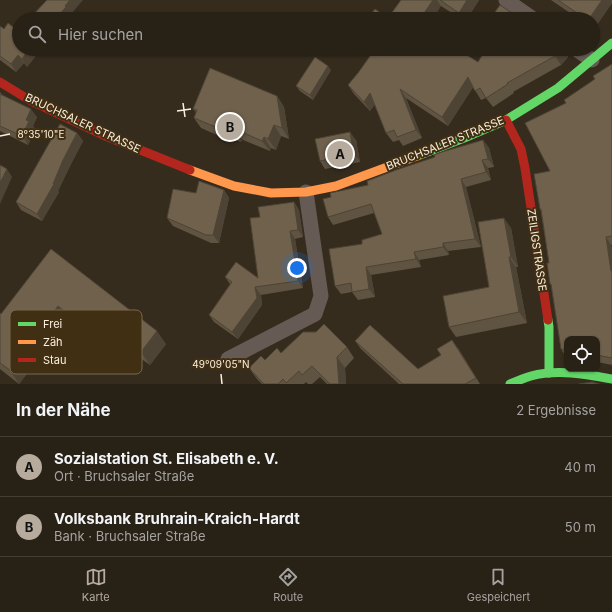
<!DOCTYPE html>
<html lang="de">
<head>
<meta charset="utf-8">
<style>
  body { margin:0; font-family:Inter,sans-serif; background:#342e23; color:#f1f3f6 }
  .controls { position:absolute; right:12px; bottom:12px; display:grid; overflow:hidden; border-radius:8px; box-shadow:0 1px 3px #0004 }
  .controls button { width:36px; height:36px; display:grid; place-items:center; padding:0; border:0; border-bottom:1px solid #443e35; background:#282116; color:#f1f3f6; font:20px sans-serif }
  .you { position:absolute; left:297px; top:268px; width:14px; height:14px; margin:-10px; border:3px solid #fff; border-radius:50%; background:#1a73e8; box-shadow:0 0 0 6px #1a73e833 }
  .badge { display:grid; place-items:center; width:26px; height:26px; border-radius:50%; background:#b6ab9c; color:#111; font-size:13px; font-weight:700 }
  .pin { position:absolute; translate:-50% -50%; border:2px solid #fff; box-shadow:0 1px 4px #0006 }
  .list { margin:0; padding:0; list-style:none }
  h2 { display:flex; justify-content:space-between; align-items:center; height:52px; margin:0; padding:0 16px; font-size:17px }
  h2 small { font-size:13px; font-weight:400; color:#a5a3a1 }
  .list li { display:grid; grid-template-columns:26px 1fr auto; gap:12px; align-items:center; box-sizing:border-box; height:60px; padding:0 16px; border-top:1px solid #443e35 }
  .list b { display:block; font-size:15px; white-space:nowrap }
  .list p { margin:0; font-size:13px; white-space:nowrap; color:#a5a3a1 }
  .list em { font-size:13px; font-style:normal; color:#a5a3a1 }
  .icon { flex:none; width:22px; height:22px; fill:none; stroke:currentColor; stroke-width:2; stroke-linecap:round; stroke-linejoin:round }
  .map { position:relative; flex:none; width:612px; height:384px; overflow:hidden }
  .search { position:absolute; background:#282116; box-shadow:0 1px 3px #0004; left:12px; right:12px; top:12px; height:44px; display:flex; align-items:center; gap:10px; box-sizing:border-box; padding:0 14px; border-radius:22px; color:#a5a3a1; font-size:15px }
  .sheet { height:172px; background:#282116 }
  nav { display:flex; justify-content:space-around; align-items:center; box-sizing:border-box; height:56px; border-top:1px solid #443e35; background:#282116; font-size:11px; color:#a5a3a1 }
  nav a { display:grid; justify-items:center; gap:2px }
  nav .on { color:#b6ab9c }
  .map>svg:first-child { display:block }
  .lines { fill:none; stroke-linecap:round; stroke-linejoin:round }
  .street { stroke:#665a54; stroke-width:15 }
  .fast { stroke:#63d668; stroke-width:9 }
  .slow { stroke:#ff974d; stroke-width:9 }
  .jam { stroke:#b3261e; stroke-width:9 }
  .wall { fill:#5f5341 }
  .shaded-wall { fill:#4e4435 }
  .building { fill:#6f614c; stroke:#4e4435 }
  .ticks { fill:none; stroke:#fbf0e0; stroke-width:1.5 }
  .labels { text-anchor:middle; stroke-width:4; stroke-linejoin:round; paint-order:stroke }
  .street-label { font-size:11px; fill:#fbf0e0; stroke:#402f13 }
  .key { fill:#402f13; stroke:#786950; stroke-width:1 }
  .key-label { font-size:11px; fill:#fbf0e0 }
  .ticks-label { font-size:10px; text-anchor:middle; fill:#fbf0e0; stroke:#402f13; stroke-width:4; stroke-linejoin:round; paint-order:stroke }
</style>
</head>
<body>
<div class="map">
<svg width="612" height="384" viewBox="0 0 612 384">
  <rect width="100%" height="100%" fill="#362c1e"/>
  <g class="lines">
    <g class="street">
      <path d="M506,0L533,19"/>
      <path d="M576,49L592,60"/>
      <path d="M228,359L315,314L321,296L306,192"/>
    </g>
    <g class="fast">
      <path d="M417,156L464,138L506,120L558,88L612,43"/>
      <path d="M548,320L549,327V373"/>
      <path d="M510,384C517,381 524,378 531,376C557,369 585,374 612,379"/>
    </g>
    <path class="slow" d="M190,170L234,186L271,193L306,192L336,186L417,156"/>
    <g class="jam">
      <path d="M0,82L31,101L103,135L190,170"/>
      <path d="M506,120L521,149L525,168L548,320"/>
    </g>
  </g>
  <g class="wall">
    <path d="M401,0H479L467,19H461L441,6L388,18Z"/>
    <path d="M551,0H612V3L594,29L593,28V19H579Z"/>
    <path d="M0,26L4,29L18,31L19,49H41L27,67L24,63L16,72L0,60Z"/>
    <path d="M486,49H563L568,57L561,65L513,92L514,93L493,107L486,98L481,100L473,87L448,126L406,98L422,138L403,146L399,140L393,142L386,133L375,104L370,111L354,94L348,85L358,73L478,62Z"/>
    <path d="M612,64V245H611L612,249V365L597,362V339H567V357H566L561,349L552,286L550,284L549,263L541,212L540,209L566,103L595,79Z"/>
    <path d="M331,70L313,100L300,91L296,86Z"/>
    <path d="M0,92L3,96L37,117L33,126L35,129L28,145L0,131Z"/>
    <path d="M277,96L284,107L289,139L281,136L276,150L271,148L270,151L243,140L242,139L241,142L225,135L224,138L201,128L194,118L196,112L193,109Z"/>
    <path d="M77,133L83,141L69,168L58,191L59,192L42,221L21,210L16,202Z"/>
    <path d="M356,140L360,162L325,169L320,161Z"/>
    <path d="M483,140L489,148L494,167L488,168L491,180L466,187L481,247L448,251L449,255L419,260L421,267L371,275L375,297L358,300L352,292L341,294L335,286L362,244L382,234L374,213L333,225L328,217L368,185L435,157Z"/>
    <path d="M224,190L229,198L219,243H211L173,226L167,218L196,193Z"/>
    <path d="M294,202L299,210L303,237L295,239L303,288L261,295L262,305L238,339L214,322L209,315L230,284L225,277L258,278L260,217Z"/>
    <path d="M511,228L518,267H516L527,323L456,337L449,327L489,287Z"/>
    <path d="M51,249L166,344L150,365L140,358L131,369L68,320L19,384L0,369V313L1,314Z"/>
    <path d="M355,341L418,369L458,348L480,384H399L361,349Z"/>
    <path d="M347,347L354,358L345,368L346,384H327L320,377L312,384H308L306,382L304,384H262L257,379L249,368L281,353Z"/>
  </g>
  <g class="shaded-wall">
    <path d="M70,0H83L71,14L72,15L68,19H55Z"/>
    <path d="M433,0H437L441,6L433,19H420Z"/>
    <path d="M467,0H479L467,19H463L459,13Z"/>
    <path d="M602,0H612V3L594,29L593,27V19H589Z"/>
    <path d="M29,49H41L27,67L22,59Z"/>
    <path d="M561,49H563L568,57L561,65L555,56Z"/>
    <path d="M18,55L24,63L16,72L11,64Z"/>
    <path d="M328,66L331,70L313,100L310,95Z"/>
    <path d="M468,77L474,86L448,126L442,117Z"/>
    <path d="M400,89L406,98L422,138L416,130Z"/>
    <path d="M370,93L377,102L370,111L364,102Z"/>
    <path d="M277,96L284,107L289,139L282,128Z"/>
    <path d="M31,109L37,117L33,126L35,129L28,145L22,136L26,120Z"/>
    <path d="M217,124L225,135L224,138L216,127Z"/>
    <path d="M274,125L281,136L276,150L268,139Z"/>
    <path d="M235,126V129L242,139L241,142L234,131Z"/>
    <path d="M350,132L356,140L360,162L354,154Z"/>
    <path d="M77,133L83,141L69,168L58,191L59,192L42,221L37,214L53,184L63,160Z"/>
    <path d="M264,137L271,148L270,151L262,141Z"/>
    <path d="M483,140L489,148L494,167L488,159Z"/>
    <path d="M482,160L488,168L491,180L486,172Z"/>
    <path d="M7,169L12,177L0,204V183Z"/>
    <path d="M461,179L466,187L481,247L475,239Z"/>
    <path d="M224,190L229,198L219,243L213,235Z"/>
    <path d="M294,202L299,210L303,237L298,230Z"/>
    <path d="M504,218L511,228L518,267L511,257Z"/>
    <path d="M290,231L295,239L303,288L298,281Z"/>
    <path d="M606,237L611,245L612,249V272L611,271Z"/>
    <path d="M443,243L448,251L449,255L443,247Z"/>
    <path d="M414,252L419,260L421,267L416,259Z"/>
    <path d="M509,257L516,267L527,323L519,312Z"/>
    <path d="M366,267L371,275L375,297L369,289Z"/>
    <path d="M255,287L261,295L262,305L238,339L232,332Z"/>
    <path d="M58,306L68,320L19,384L10,370Z"/>
    <path d="M157,331L166,344L150,365L141,352Z"/>
    <path d="M452,340L458,348L480,384L476,378Z"/>
    <path d="M130,344L140,358L131,369L122,355Z"/>
    <path d="M337,357L345,368L346,384H339Z"/>
  </g>
  <g class="building">
    <path d="M47,0H70L65,6L66,7L55,19H29Z"/>
    <path d="M401,0H433L420,19H367L375,9L388,18Z"/>
    <path d="M440,0H467L459,13Z"/>
    <path d="M558,0H602L589,19H586Z"/>
    <path d="M500,5L521,19H490Z"/>
    <path d="M8,23L18,31L19,30V49H29L22,59L18,55L11,64L0,56V26L4,29Z"/>
    <path d="M375,49H457L478,62L486,49H561L555,56L507,83L508,84L486,98L480,88L475,91L468,77L442,117L400,89L416,130L397,137L394,130L386,133L370,93L364,102L348,85L358,73Z"/>
    <path d="M315,57L328,66L310,95L296,86Z"/>
    <path d="M612,64V236L606,237L611,271H612V358L597,355V339H567V350L561,349L551,284H550L547,263H549L541,209H540L534,174L550,171L525,123L566,103L564,100L595,79L593,76Z"/>
    <path d="M210,68L277,96L282,128L274,125L268,139L264,137L262,141L235,129V126L234,131L217,124L216,127L194,118L197,110L193,109Z"/>
    <path d="M0,94L31,109L26,120L29,121L22,136L0,126Z"/>
    <path d="M60,124L77,133L63,160L53,184H54L37,214L16,202Z"/>
    <path d="M350,132L354,154L320,161L315,139Z"/>
    <path d="M483,140L488,159L482,160L486,172L461,179L475,239L443,243V247L414,252L416,259L366,267L369,289L352,292L351,283L335,286L329,249L362,244V240L382,234L371,204L328,217L323,199L331,197L330,193L368,185L367,181L396,170L435,157L434,155L442,152Z"/>
    <path d="M0,165L7,169L0,183Z"/>
    <path d="M199,181L224,190L213,235H206L167,218L173,189L196,193Z"/>
    <path d="M294,202L298,230L290,231L298,281L255,287L257,298L232,332L209,315L232,282L225,277L236,262L258,278L250,218L260,217L258,207Z"/>
    <path d="M504,218L511,257H509L519,312L449,327L443,296L489,287L478,222Z"/>
    <path d="M51,249L157,331L141,352L130,344L122,355L58,306L10,370L0,363V313L1,314Z"/>
    <path d="M324,324L347,347L337,357L339,384H330L312,366L302,375L299,371L286,383L283,379L278,384H264L249,368L261,356L265,360L277,348L281,353L303,332H316Z"/>
    <path d="M370,325L418,369L441,355L437,349L452,340L476,378L465,384H403L355,341Z"/>
    <path d="M592,382L599,384H579Z"/>
  </g>
  <path class="ticks" d="M183,103L185,117M177,111L191,109M0,136L10,134M221,374L222,384"/>
  <g class="labels">
    <g class="street-label">
      <text transform="translate(83 123) rotate(25)" y="4">BRUCHSALER STRASSE</text>
      <text transform="translate(445 143) rotate(-22)" y="4">BRUCHSALER STRASSE</text>
      <text transform="translate(537 250) rotate(82)" y="4">ZEILIGSTRASSE</text>
    </g>
  </g>
  <rect x="10" y="310" width="132" height="64" rx="6" class="key"/>
  <rect x="18" y="322" width="18" height="4" fill="#63d668"/>
  <rect x="18" y="340" width="18" height="4" fill="#ff974d"/>
  <rect x="18" y="358" width="18" height="4" fill="#b3261e"/>
  <g class="key-label">
    <text x="43" y="328">Frei</text>
    <text x="43" y="346">Zäh</text>
    <text x="43" y="364">Stau</text>
  </g>
  <g class="ticks-label">
    <text x="41" y="138">8°35'10"E</text>
    <text x="221" y="368">49°09'05"N</text>
  </g>
</svg>
<div class="controls">
<button><svg class="icon" aria-label="locate" viewBox="0 0 24 24"><circle cx="12" cy="12" r="6"/><path d="M12 2v4M12 18v4M2 12h4M18 12h4"/></svg></button>
</div>
<div class="you"></div>
<div class="pin badge" style="left:340px;top:154px">A</div>
<div class="pin badge" style="left:230px;top:127px">B</div>
<div class="search"><svg class="icon" aria-label="search" viewBox="0 0 24 24"><circle cx="10" cy="10" r="6"/><path d="M15 15l6 6"/></svg>Hier suchen</div>
</div>
<section class="sheet">
<h2>In der Nähe<small>2 Ergebnisse</small></h2>
<ul class="list">
<li><span class="badge">A</span><div><b>Sozialstation St. Elisabeth e. V.</b><p>Ort · Bruchsaler Straße</p></div><em>40 m</em></li>
<li><span class="badge">B</span><div><b>Volksbank Bruhrain-Kraich-Hardt</b><p>Bank · Bruchsaler Straße</p></div><em>50 m</em></li>
</ul>
</section>
<nav>
<a class="on"><svg class="icon" aria-label="map" viewBox="0 0 24 24"><path d="M3 6l6-2 6 2 6-2v14l-6 2-6-2-6 2zM9 4v14M15 6v14"/></svg>Karte</a>
<a><svg class="icon" aria-label="directions" viewBox="0 0 24 24"><path d="M12 3l9 9-9 9-9-9zM9 14v-3h6M13 9l2 2-2 2"/></svg>Route</a>
<a><svg class="icon" aria-label="saved" viewBox="0 0 24 24"><path d="M7 4h10v16l-5-4-5 4z"/></svg>Gespeichert</a>
</nav>
</body>
</html>
